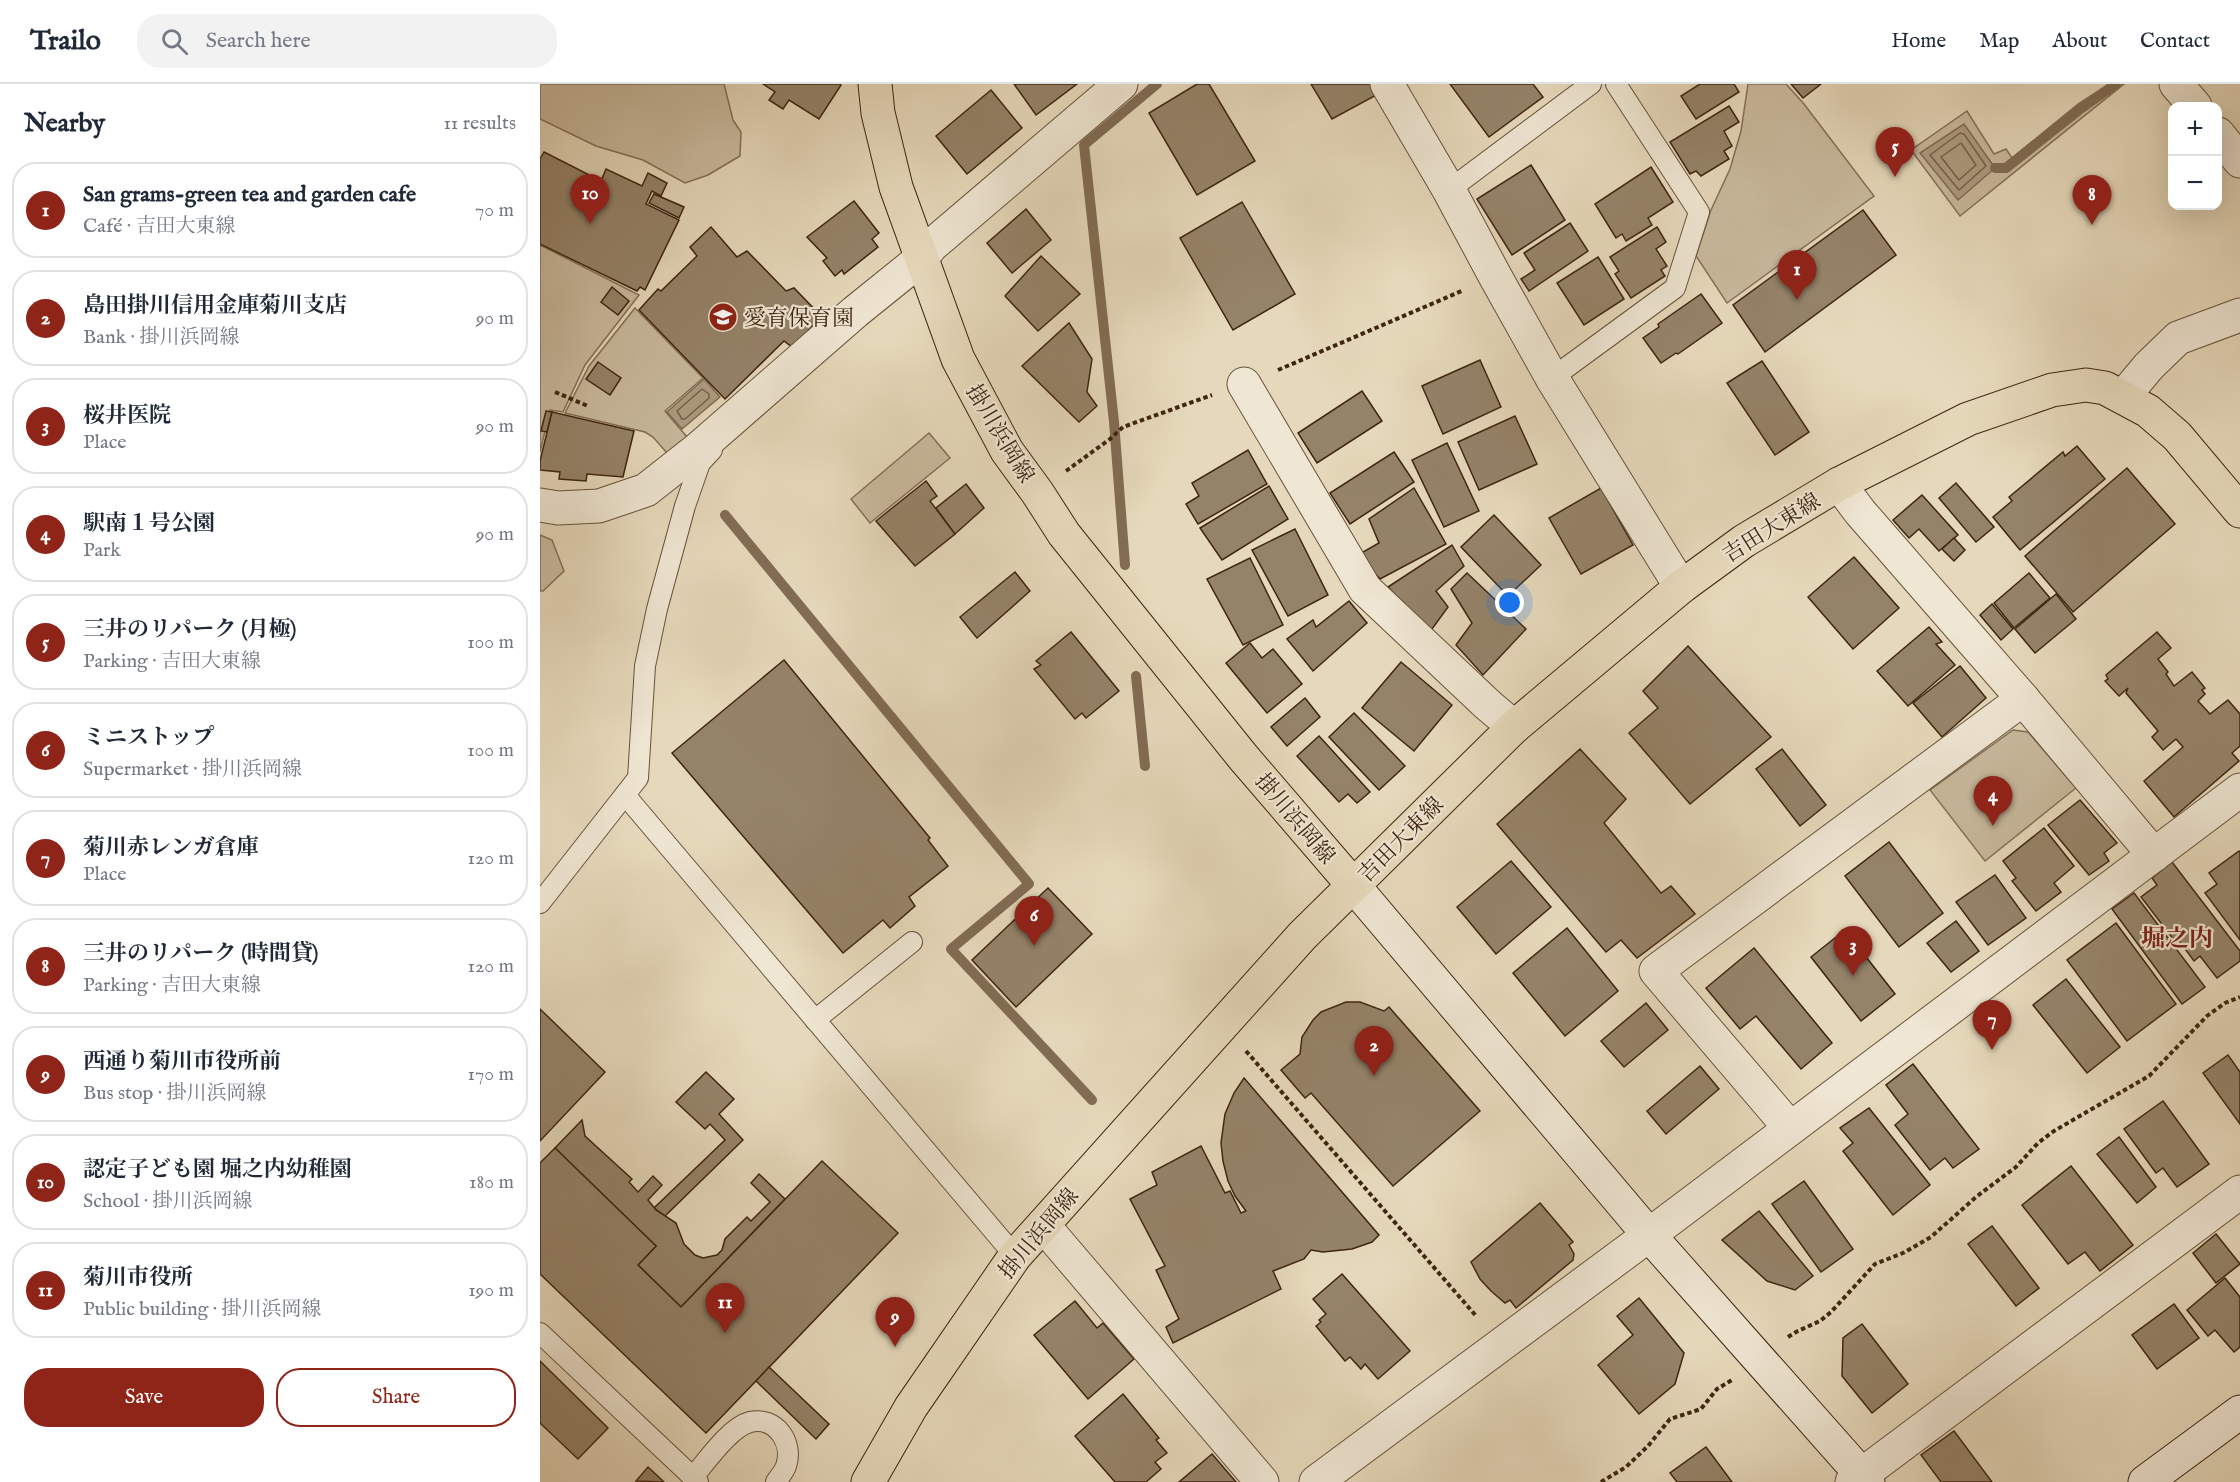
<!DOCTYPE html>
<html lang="en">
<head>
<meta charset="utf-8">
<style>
  body { margin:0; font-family:"IM FELL English","Noto Serif JP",serif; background:#f2f2f3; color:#1f2937 }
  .controls { position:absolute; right:18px; top:18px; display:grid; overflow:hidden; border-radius:12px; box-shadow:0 6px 24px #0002 }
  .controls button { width:54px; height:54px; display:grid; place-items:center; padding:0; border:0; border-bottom:2px solid #e0e1e3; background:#fff; color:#1f2937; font:30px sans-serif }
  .you { position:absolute; left:970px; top:519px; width:21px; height:21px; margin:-15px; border:4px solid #fff; border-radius:50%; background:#1a73e8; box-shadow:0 0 0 9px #1a73e833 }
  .badge { display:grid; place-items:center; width:39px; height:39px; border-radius:50%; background:#8f2418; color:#fff; font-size:20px; font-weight:700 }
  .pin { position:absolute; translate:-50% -50px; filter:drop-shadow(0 2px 3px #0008) }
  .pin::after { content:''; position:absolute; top:32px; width:21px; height:18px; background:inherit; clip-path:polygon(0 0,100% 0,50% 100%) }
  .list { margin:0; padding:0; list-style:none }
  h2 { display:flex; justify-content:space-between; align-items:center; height:78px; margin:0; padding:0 24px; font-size:26px }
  h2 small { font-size:20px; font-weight:400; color:#747a83 }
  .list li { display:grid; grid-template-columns:39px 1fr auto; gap:18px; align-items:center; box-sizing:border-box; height:96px; margin:0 12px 12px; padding:0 12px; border:2px solid #e0e1e3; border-radius:24px }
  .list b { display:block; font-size:22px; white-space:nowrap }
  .list p { margin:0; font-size:20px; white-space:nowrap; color:#747a83 }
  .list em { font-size:20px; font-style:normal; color:#747a83 }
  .actions { display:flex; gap:12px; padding:18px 24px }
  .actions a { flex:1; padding:14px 0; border:2px solid #8f2418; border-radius:24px; text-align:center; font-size:21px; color:#8f2418 }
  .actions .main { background:#8f2418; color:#fff }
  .icon { flex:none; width:33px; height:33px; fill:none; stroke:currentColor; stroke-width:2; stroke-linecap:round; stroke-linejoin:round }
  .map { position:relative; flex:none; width:1700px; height:1398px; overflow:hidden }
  header { display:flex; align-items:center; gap:36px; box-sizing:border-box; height:84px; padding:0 30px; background:#fff; border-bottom:2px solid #e0e1e3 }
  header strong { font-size:28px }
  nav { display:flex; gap:33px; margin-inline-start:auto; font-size:21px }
  .search { width:420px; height:54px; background:#f2f2f3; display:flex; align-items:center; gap:15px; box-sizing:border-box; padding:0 21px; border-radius:24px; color:#747a83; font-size:22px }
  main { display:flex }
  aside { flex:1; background:#fff }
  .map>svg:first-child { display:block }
  .green { fill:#c9ba9e; stroke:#847058; stroke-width:1.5 }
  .water { fill:#ad9c81; stroke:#816c54; stroke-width:1.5 }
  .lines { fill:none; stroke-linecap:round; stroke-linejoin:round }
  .shore { stroke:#766049; stroke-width:1.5 }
  .stream { stroke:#816c54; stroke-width:10 }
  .building { fill:#958369; stroke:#3e2511; stroke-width:1.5 }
  .lane-casing { stroke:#68523c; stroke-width:22 }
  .street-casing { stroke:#68523c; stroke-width:35 }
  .secondary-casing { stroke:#3e2511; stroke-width:35 }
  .primary-casing { stroke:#3e2511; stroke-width:35 }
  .path { stroke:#3e2511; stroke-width:4; stroke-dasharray:4.5 3; stroke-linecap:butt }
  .lane { stroke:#efe6d3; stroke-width:20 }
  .street { stroke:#efe6d3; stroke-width:33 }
  .secondary { stroke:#efe6d3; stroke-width:33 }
  .primary { stroke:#e6d9bb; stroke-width:33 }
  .labels { text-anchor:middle; stroke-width:4.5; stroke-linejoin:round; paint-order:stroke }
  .poi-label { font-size:22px; fill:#3e2511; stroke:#efe6d3; text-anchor:start }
  .street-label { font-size:22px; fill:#3e2511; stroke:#efe6d3 }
  .neighbourhood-label { font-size:24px; font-weight:bold; fill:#7a1f14; stroke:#efe6d3 }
</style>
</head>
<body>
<header>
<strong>Trailo</strong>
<div class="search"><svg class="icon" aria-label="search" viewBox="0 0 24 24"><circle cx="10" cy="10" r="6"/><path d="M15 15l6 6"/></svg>Search here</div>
<nav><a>Home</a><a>Map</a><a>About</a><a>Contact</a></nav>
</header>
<main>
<aside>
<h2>Nearby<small>11 results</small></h2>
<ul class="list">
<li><span class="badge">1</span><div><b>San grams-green tea and garden cafe</b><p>Café · 吉田大東線</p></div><em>70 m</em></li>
<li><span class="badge">2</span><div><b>島田掛川信用金庫菊川支店</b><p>Bank · 掛川浜岡線</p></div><em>90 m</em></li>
<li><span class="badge">3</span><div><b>桜井医院</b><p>Place</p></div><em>90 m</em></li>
<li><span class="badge">4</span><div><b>駅南１号公園</b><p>Park</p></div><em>90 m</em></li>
<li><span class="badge">5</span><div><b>三井のリパーク (月極)</b><p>Parking · 吉田大東線</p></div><em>100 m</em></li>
<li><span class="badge">6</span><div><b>ミニストップ</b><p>Supermarket · 掛川浜岡線</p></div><em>100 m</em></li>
<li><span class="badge">7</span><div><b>菊川赤レンガ倉庫</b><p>Place</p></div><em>120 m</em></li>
<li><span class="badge">8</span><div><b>三井のリパーク (時間貸)</b><p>Parking · 吉田大東線</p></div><em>120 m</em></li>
<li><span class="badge">9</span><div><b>西通り菊川市役所前</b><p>Bus stop · 掛川浜岡線</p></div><em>170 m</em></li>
<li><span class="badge">10</span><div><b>認定子ども園 堀之内幼稚園</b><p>School · 掛川浜岡線</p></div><em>180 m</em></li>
<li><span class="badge">11</span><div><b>菊川市役所</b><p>Public building · 掛川浜岡線</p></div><em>190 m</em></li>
</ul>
<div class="actions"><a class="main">Save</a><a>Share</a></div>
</aside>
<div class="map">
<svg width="1700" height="1398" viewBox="0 0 1700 1398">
  <rect width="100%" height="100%" fill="#e6d9bb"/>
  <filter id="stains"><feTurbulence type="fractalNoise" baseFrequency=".00333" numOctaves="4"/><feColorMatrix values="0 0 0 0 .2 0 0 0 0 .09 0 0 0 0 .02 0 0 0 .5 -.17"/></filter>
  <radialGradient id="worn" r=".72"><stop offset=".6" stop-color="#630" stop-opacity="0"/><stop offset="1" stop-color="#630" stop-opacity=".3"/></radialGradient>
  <g class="green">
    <path d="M0,0H184L193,36L201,48L200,72L168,91L145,99L103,76L56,62L0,35Z"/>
    <path d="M1208,0H1246L1264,20L1334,112L1187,219L1156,172L1171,126L1190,85L1201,47Z"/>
    <path d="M1569,0H1584L1420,132L1371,66L1427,27L1454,70L1466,65L1472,74L1538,20Z"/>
    <path d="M0,161L99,211L45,281L23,328L10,326L0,368Z"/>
    <path d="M95,224L163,294L125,327L147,353L127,369L113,353L105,348L25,329L49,282Z"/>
    <path d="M389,349L410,374L330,439L311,415Z"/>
    <path d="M0,451L12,456L24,487L3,507H0Z"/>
    <path d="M1473,646L1488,648L1536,704L1445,777L1390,706Z"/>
  </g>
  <g class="water">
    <path d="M1424,40L1455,84L1418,116L1380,69Z"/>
    <path d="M164,295L180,313L142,345L127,328Z"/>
  </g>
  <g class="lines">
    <g class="shore">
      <path d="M1420,49L1424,50L1446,82L1419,106L1390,71Z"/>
      <path d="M1421,59L1436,81L1419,96L1401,73Z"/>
      <path d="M162,305L169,310V314L145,335H142L137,327Z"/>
    </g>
    <g class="stream">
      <path d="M1455,84H1466L1539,26L1576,0"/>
      <path d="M185,431L489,800L411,865L552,1016"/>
      <path d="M585,481L574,338L544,61L617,0"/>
      <path d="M596,592L605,682"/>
    </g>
  </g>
  <g class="building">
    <path d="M223,0H300L301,1L279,35L249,16L243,25L229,16L235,8Z"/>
    <path d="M474,0H537L496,31Z"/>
    <path d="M657,0H669L715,77L657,111L609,29Z"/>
    <path d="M771,0H834L840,9L792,35Z"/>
    <path d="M910,0H993L1003,13L949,53Z"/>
    <path d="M1160,0H1194L1199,8L1156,35L1141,12Z"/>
    <path d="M1251,0H1281L1263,14Z"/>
    <path d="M451,6L482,44L427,90L396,52Z"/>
    <path d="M1189,22L1199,38L1184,47L1192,62L1184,67L1189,75L1161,92L1156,87L1150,90L1130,58Z"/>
    <path d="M4,68L61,97L66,85L102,102L108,89L127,99L121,112L112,107L106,120L139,136L105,206L100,203L97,207L0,160V75Z"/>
    <path d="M991,81L1025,136L972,171L937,115Z"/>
    <path d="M1111,83L1133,118L1108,134L1112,141L1086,157L1082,150L1076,154L1055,120Z"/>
    <path d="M114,110L144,123L139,134L109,119Z"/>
    <path d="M314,117L339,149L332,155L338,163L304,190L302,186L295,192L283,177L287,174L267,153Z"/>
    <path d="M702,118L755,210L693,246L640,154Z"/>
    <path d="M486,125L511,156L472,189L447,159Z"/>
    <path d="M1323,126L1356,171L1225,268L1193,221Z"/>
    <path d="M1030,139L1048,167L989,207L981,195L995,186L984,169Z"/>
    <path d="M171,143L197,173L207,167L246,207L254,204L282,233L252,263L244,257L185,315L99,226L118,205L121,207L157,172L150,163Z"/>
    <path d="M1117,143L1126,158L1116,165L1127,182L1121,186L1125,192L1091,214L1075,190L1079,187L1070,173Z"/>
    <path d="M501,172L540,210L498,247L465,212Z"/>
    <path d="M1058,173L1084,215L1044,241L1017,199Z"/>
    <path d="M72,203L89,217L78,231L61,218Z"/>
    <path d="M1161,210L1182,239L1138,270L1136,269L1121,279L1103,254L1119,243L1118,240Z"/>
    <path d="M529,239L552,275L547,308L557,322L539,338L482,282Z"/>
    <path d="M940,276L961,323L903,350L882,302Z"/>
    <path d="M1222,277L1269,348L1235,371L1187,299Z"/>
    <path d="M58,278L81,294L70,311L46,295Z"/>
    <path d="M822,307L842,337L777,379L758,349Z"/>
    <path d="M6,327L12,328L7,348L1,347Z"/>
    <path d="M12,328L94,347L83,393L47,390L46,397L19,395L20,388L0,386V377Z"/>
    <path d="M975,332L997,380L939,406L918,358Z"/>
    <path d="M907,359L939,427L904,443L872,376Z"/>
    <path d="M1537,362L1565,395L1480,466L1453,433L1472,417L1469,413L1523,368L1525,372Z"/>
    <path d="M708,366L727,400L658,440L646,420L659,412L652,399Z"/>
    <path d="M854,368L874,398L810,440L790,409Z"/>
    <path d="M1587,384L1635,440L1533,528L1485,472Z"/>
    <path d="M386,397L397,412L390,417L415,450L375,482L336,437Z"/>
    <path d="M1416,399L1454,443L1436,458L1399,414Z"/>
    <path d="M426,400L444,424L415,450L396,424Z"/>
    <path d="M729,402L748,435L682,476L660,444Z"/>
    <path d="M874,404L906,460L840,495L818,471L839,459L829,435Z"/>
    <path d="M1061,404L1093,461L1041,490L1009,434Z"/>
    <path d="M1382,411L1418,451L1399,467L1379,445L1369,454L1353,436Z"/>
    <path d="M954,431L1001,481L968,512L921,463Z"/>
    <path d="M755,445L788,511L748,532L712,466Z"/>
    <path d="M1414,454L1425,466L1414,477L1402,465Z"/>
    <path d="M912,461L924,482L896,507L908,523L889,549L848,503Z"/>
    <path d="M1314,473L1359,524L1313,565L1268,513Z"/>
    <path d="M710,474L743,541L703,561L667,495Z"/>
    <path d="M475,488L490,507L437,554L420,533Z"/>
    <path d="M927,489L986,545L943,591L916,561L932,539L911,505Z"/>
    <path d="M1489,489L1510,514L1474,544L1454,519Z"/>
    <path d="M1516,510L1536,535L1495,569L1475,545Z"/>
    <path d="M809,517L827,539L773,587L747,555L773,536L776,543Z"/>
    <path d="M1452,520L1473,545L1461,556L1440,531Z"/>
    <path d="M1389,543L1402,558L1396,560L1415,581L1368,622L1337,587Z"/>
    <path d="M531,548L579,607L546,634L542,629L535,635L494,585L501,581L496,577Z"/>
    <path d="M1617,548L1631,564L1618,575L1628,588L1626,590L1634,602L1652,588L1665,604L1662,606L1665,610L1658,617L1670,630L1688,616L1700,630V662L1692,669L1699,677L1634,733L1604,697L1643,663L1636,655L1623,666L1612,653L1618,647L1586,609L1588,604L1579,612L1565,597L1568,595L1566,591Z"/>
    <path d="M710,559L722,574L733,565L762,600L727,629L686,579Z"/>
    <path d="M1148,562L1231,653L1150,720L1089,649L1118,624L1103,607Z"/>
    <path d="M244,576L390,754L388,756L408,782L369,813L375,822L350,844L343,836L303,869L132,669Z"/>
    <path d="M861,578L912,621L874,667L822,624Z"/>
    <path d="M1420,582L1446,614L1402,653L1373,619Z"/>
    <path d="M765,614L780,633L747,662L731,643Z"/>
    <path d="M814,629L865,682L839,706L789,653Z"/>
    <path d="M779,652L830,708L817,719L808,710L799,718L757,672Z"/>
    <path d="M1040,665L1086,715L1064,739L1121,809L1131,802L1155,830L1097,874L1081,856L1066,868L957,740Z"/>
    <path d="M1242,665L1286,721L1260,742L1216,685Z"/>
    <path d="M1540,716L1577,759L1564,769L1569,777L1549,791L1508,741Z"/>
    <path d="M1504,744L1534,782L1514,799L1521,808L1496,827L1472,797L1476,794L1463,777Z"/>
    <path d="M1349,758L1403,829L1359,863L1305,792Z"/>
    <path d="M1699,767L1700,768V856L1665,809L1677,800L1669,789Z"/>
    <path d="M971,777L1011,823L956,870L917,823Z"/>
    <path d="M1632,778L1700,867V877L1677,894L1660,872L1654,877L1637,854L1634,856L1601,813L1617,801L1612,794Z"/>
    <path d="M1455,791L1486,834L1448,861L1416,818Z"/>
    <path d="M508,804L552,850L476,923L432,876Z"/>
    <path d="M1594,809L1665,903L1642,920L1572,825Z"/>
    <path d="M1416,837L1439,867L1411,888L1387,859Z"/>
    <path d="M1576,839L1636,920L1587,957L1527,876Z"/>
    <path d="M1027,844L1078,907L1025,952L973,889Z"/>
    <path d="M1305,846L1355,910L1321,937L1271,873Z"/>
    <path d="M1214,864L1292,959L1261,985L1216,932L1200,945L1166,904Z"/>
    <path d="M1526,895L1580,963L1547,989L1493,921Z"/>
    <path d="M806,918H820L844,927L849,923L940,1027L853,1102L771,1009L765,1014L741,986L760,970L762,953L773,936L781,928Z"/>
    <path d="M1106,919L1128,946L1084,983L1061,957Z"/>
    <path d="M0,925L65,988L0,1057Z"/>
    <path d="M1688,971L1700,988V1040L1663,989Z"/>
    <path d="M1373,980L1439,1065L1413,1084L1405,1074L1390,1086L1355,1041L1368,1030L1346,1001Z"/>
    <path d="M1160,982L1179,1005L1126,1050L1107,1027Z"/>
    <path d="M166,988L194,1015L179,1030L203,1056L125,1132L114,1124L185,1056L170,1040L165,1045L136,1018Z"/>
    <path d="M704,994L839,1151L832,1158L812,1165L783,1168L771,1166L764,1175L733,1187L741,1205L633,1259L626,1243L639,1235L616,1186L625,1182L590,1115L617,1101L612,1088L661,1062L685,1109L690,1107L701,1129L706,1127L695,1112L688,1097L683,1077L681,1059L685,1030L694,1009Z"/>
    <path d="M1623,1017L1669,1080L1637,1103L1623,1084L1616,1089L1584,1045Z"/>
    <path d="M1329,1024L1390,1101L1353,1131L1303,1067L1313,1059L1300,1044Z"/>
    <path d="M42,1036L45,1052L92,1095L89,1098L98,1108L113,1092L122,1101L108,1116L116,1126L136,1139L144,1160L155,1171L163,1174L177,1171L182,1166L185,1155L207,1133L211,1137L230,1118L211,1099L219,1090L245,1115L141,1223L98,1181L116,1162L15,1064Z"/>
    <path d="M1579,1053L1616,1103L1597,1119L1557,1070Z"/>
    <path d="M15,1064L116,1162L98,1181L141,1223L282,1077L358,1149L166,1349L0,1190V1079Z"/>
    <path d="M1531,1082L1593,1161L1560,1187L1545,1168L1528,1180L1482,1121Z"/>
    <path d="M1264,1097L1313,1165L1281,1188L1232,1120Z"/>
    <path d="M1000,1119L1033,1158L1029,1161L1034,1170L1033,1176L976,1224L970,1216L965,1219L951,1207L940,1195L931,1178Z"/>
    <path d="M1219,1127L1273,1192L1255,1206L1227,1197L1182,1156Z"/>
    <path d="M1452,1142L1499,1204L1476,1222L1428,1160Z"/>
    <path d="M1676,1150L1700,1180L1676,1199L1653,1169Z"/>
    <path d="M802,1190L870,1267L838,1295L825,1280L821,1285L810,1273L805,1277L776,1242L781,1238L779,1236L786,1230L773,1215Z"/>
    <path d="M1685,1194L1700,1213V1263L1694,1268L1675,1246L1668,1252L1647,1226Z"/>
    <path d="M1099,1214L1144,1269L1135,1300L1099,1330L1058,1281L1093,1251L1077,1232Z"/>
    <path d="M535,1217L557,1244L563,1239L594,1275L548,1315L494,1251Z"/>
    <path d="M1634,1220L1659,1254L1617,1285L1592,1251Z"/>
    <path d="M1322,1240L1368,1300L1332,1329L1302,1292L1303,1254Z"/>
    <path d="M0,1277L68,1344L38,1375L0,1339Z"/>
    <path d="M229,1283L289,1340L276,1355L216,1297Z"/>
    <path d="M583,1310L619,1354L616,1356L627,1369L615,1378L621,1385L606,1398H575L535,1352Z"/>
    <path d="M1414,1347L1452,1398H1401L1381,1371Z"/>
    <path d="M1166,1363L1192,1398H1137L1130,1389Z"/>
    <path d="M672,1370L696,1398H639Z"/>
    <path d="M108,1383L124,1398L96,1397Z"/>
  </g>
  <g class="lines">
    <g class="lane-casing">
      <g id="lane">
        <path d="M909,106L1051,0"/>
        <path d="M1012,294L1135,204L1159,128L1076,0"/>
        <path d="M85,711L475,1172"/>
        <path d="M0,819L98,694L105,582L117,525L145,422L160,379L172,366"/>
        <path d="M275,936L372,858"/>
        <path d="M0,1249L158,1398"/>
        <path d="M153,1393C166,1378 190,1343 210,1338C236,1332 254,1359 246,1382C244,1388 239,1393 236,1398"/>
      </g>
    </g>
    <g class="street-casing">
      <g id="street">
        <path d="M847,0L909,106L955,192L1012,294L1141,503"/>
        <path d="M1636,0L1655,22"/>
        <path d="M1678,50L1700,77"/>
        <path d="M704,300L825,505L948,621L974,643"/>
        <path d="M1583,313L1609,282L1638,254L1700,231"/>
        <path d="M1299,400L1320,428L1483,615L1614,771"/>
        <path d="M0,421L18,424L59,422L106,406L158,365L315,228L382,174L391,162L581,0"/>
        <path d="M1250,1044L1116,887L1483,615"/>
        <path d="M503,1141L722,1398"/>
        <path d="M776,1398L1109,1151L1700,706"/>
        <path d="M1312,1398L1700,1108"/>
      </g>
    </g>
    <g class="secondary-casing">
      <g id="secondary">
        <path d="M813,801L1109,1151L1328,1398"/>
        <path d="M1605,1398L1700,1328"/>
      </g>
    </g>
    <g class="primary-casing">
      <g id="primary">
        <path d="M335,0L338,29L356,103L418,275L467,367L497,408L524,450L703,673L813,801"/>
        <path d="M328,1398L371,1323L475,1172L762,852L974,643L1141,503L1204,457L1299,400L1428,335L1512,306L1546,301L1565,304L1608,327L1637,352L1700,427"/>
      </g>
    </g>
    <g class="path">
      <path d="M738,286L924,206"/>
      <path d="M15,308L48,322"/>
      <path d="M526,387L570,355L583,343L672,311"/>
      <path d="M706,967L937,1233"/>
      <path d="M1248,1253L1256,1248L1280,1237L1291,1228L1335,1180L1363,1169L1391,1153L1436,1113L1476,1083L1498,1059L1514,1047L1609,992L1667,932L1685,919L1700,913"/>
      <path d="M1061,1398L1086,1383L1108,1362L1130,1335L1161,1325L1177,1305L1192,1296"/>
    </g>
    <use href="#lane" class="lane"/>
    <use href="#street" class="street"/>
    <use href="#secondary" class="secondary"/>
    <use href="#primary" class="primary"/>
  </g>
  <defs>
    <g id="school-disc" transform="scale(1.5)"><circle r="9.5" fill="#8f2418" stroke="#efe6d3"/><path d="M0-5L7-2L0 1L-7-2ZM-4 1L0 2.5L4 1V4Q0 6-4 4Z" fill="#fff"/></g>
  </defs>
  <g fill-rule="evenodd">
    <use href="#school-disc" x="183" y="233"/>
  </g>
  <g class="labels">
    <g class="poi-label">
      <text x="204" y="241">愛育保育園</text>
    </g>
    <g class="street-label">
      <text transform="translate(461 349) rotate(59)" y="8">掛川浜岡線</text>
      <text transform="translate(1231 443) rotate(-32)" y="8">吉田大東線</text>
      <text transform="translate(756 734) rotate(50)" y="8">掛川浜岡線</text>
      <text transform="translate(860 755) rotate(-45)" y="8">吉田大東線</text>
      <text transform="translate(498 1149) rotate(-50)" y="8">掛川浜岡線</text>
    </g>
    <g class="neighbourhood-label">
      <text x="1637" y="862">堀之内</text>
    </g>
  </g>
  <rect width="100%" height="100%" filter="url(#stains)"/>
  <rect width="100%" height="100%" fill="url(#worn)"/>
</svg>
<div class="controls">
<button>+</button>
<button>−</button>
</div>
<div class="you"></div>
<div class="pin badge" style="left:1257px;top:216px">1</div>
<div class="pin badge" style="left:834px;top:992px">2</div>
<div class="pin badge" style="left:1313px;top:892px">3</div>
<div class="pin badge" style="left:1453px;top:742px">4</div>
<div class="pin badge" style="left:1355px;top:93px">5</div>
<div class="pin badge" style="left:494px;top:862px">6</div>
<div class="pin badge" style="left:1452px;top:966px">7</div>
<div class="pin badge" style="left:1552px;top:141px">8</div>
<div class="pin badge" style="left:355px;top:1263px">9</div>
<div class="pin badge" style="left:50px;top:140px">10</div>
<div class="pin badge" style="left:185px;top:1249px">11</div>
</div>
</main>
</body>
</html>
